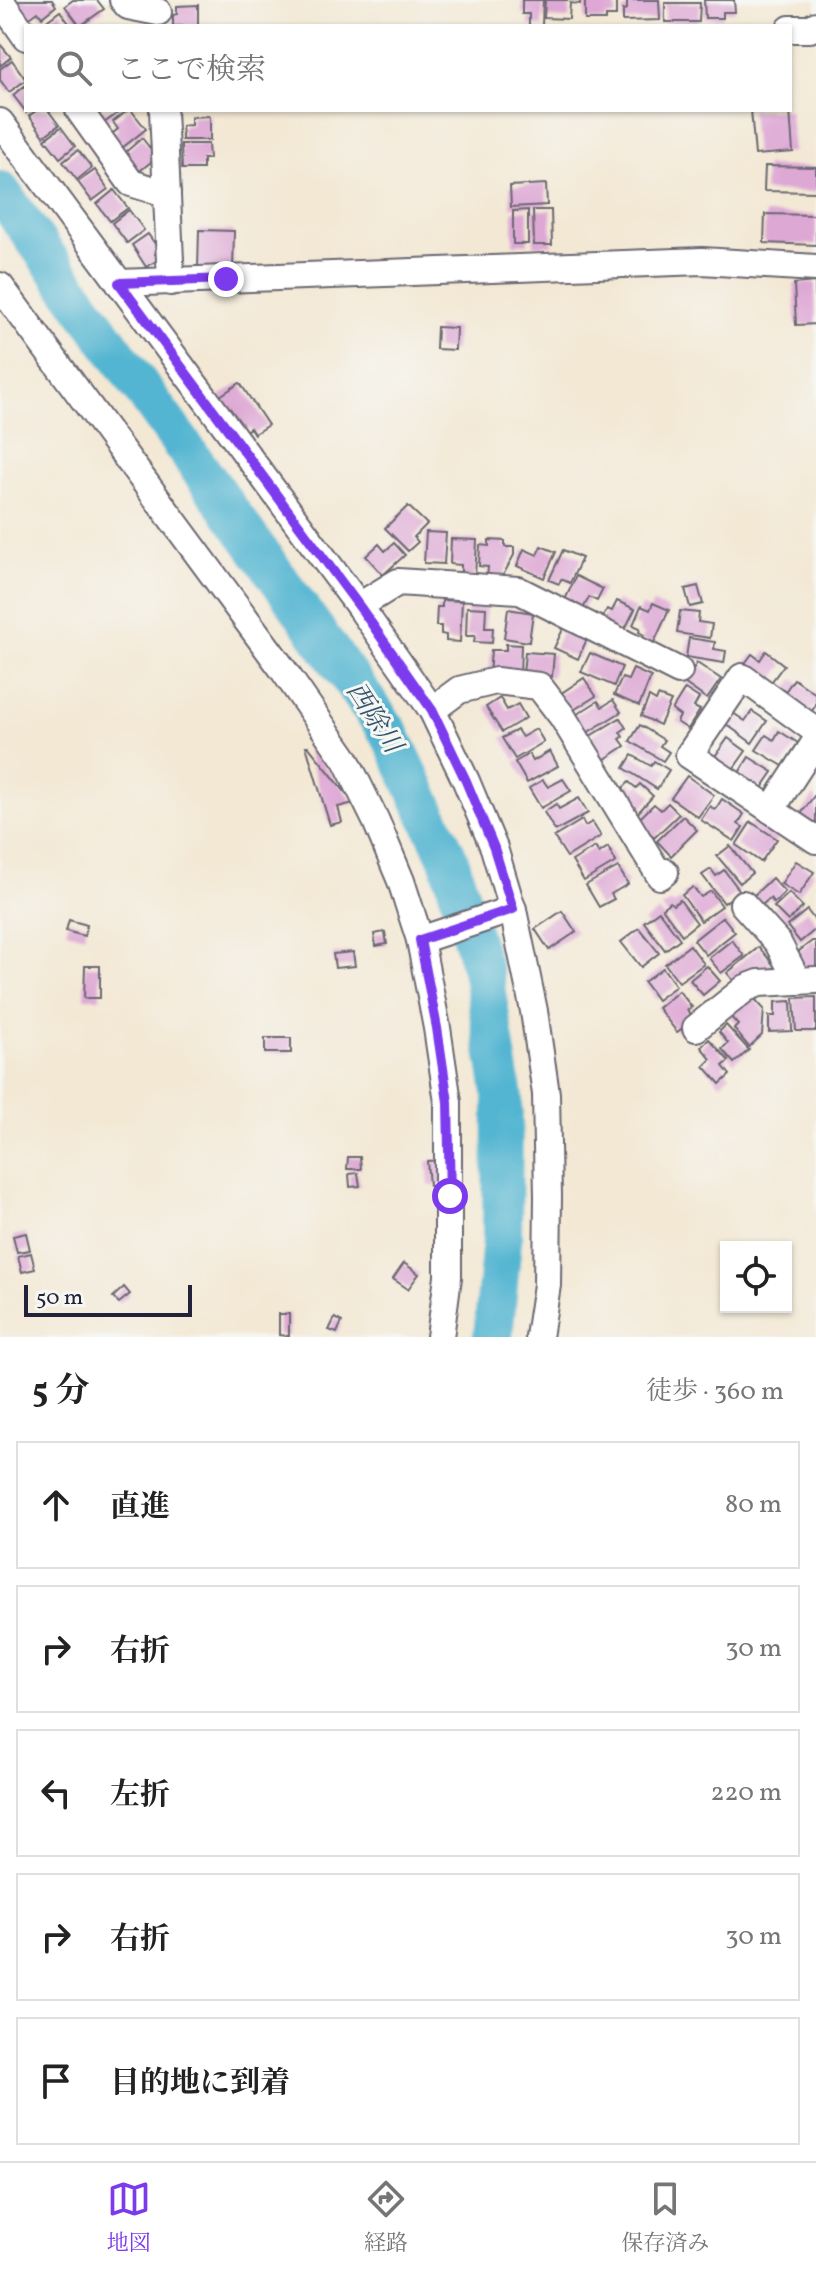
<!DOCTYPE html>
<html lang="ja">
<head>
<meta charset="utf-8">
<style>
  body { margin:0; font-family:Vollkorn,"Noto Serif JP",serif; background:#f6f6f6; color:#222 }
  .controls { position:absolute; right:24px; bottom:24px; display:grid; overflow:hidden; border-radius:0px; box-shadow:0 2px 6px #0004 }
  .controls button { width:72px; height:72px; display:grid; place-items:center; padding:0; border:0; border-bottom:2px solid #e0e0e0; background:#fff; color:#222; font:40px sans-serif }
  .scale { position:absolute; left:24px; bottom:20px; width:168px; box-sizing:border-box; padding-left:8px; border:4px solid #22223b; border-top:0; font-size:22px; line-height:28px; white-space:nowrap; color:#22223b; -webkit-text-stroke:6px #f6f6f2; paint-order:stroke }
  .stop { position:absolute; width:24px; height:24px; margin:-18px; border:6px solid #7c3aed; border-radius:50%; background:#fff }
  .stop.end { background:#7c3aed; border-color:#fff; box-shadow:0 2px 8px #0008 }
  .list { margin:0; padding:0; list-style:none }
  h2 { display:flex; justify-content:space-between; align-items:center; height:104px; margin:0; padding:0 32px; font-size:34px }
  h2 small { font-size:26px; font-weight:400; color:#767676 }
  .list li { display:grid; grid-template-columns:52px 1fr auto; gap:24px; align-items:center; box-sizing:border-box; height:128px; margin:0 16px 16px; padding:0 16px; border:2px solid #e0e0e0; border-radius:0px }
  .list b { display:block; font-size:30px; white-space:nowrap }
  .list em { font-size:26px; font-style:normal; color:#767676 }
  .icon { flex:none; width:44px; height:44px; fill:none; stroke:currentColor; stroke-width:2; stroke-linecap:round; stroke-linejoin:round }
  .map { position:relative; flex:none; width:816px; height:1337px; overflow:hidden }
  .search { position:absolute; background:#fff; box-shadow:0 2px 6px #0004; left:24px; right:24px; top:24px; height:88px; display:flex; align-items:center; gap:20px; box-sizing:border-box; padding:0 28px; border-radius:0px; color:#767676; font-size:30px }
  .sheet { height:824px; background:#fff }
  nav { display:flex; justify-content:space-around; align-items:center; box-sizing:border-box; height:112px; border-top:2px solid #e0e0e0; background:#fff; font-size:22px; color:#767676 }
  nav a { display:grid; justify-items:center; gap:4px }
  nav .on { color:#7c3aed }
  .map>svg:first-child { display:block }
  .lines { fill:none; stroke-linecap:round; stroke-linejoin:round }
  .river { stroke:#52b5d1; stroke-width:40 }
  .building { fill:#dea8d5 }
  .street-casing { stroke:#6b6771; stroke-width:30 }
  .street { stroke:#fff; stroke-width:26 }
  .route { stroke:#7c3aed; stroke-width:10 }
  .labels { text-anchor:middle; stroke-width:6; stroke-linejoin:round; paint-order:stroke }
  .water-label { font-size:26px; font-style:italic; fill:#335570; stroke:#f6f6f2 }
</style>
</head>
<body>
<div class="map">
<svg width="816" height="1337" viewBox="0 0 816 1337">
  <rect width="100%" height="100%" fill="#f6f6f2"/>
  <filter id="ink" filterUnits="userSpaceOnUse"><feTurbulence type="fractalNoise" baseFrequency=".0125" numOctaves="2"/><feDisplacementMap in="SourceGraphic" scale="16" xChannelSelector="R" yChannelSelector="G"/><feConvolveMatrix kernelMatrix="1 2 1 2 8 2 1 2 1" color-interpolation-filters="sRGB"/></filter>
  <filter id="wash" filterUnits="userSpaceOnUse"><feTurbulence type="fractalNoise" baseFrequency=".006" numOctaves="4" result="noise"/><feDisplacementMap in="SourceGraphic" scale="32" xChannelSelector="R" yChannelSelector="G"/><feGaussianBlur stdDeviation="1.8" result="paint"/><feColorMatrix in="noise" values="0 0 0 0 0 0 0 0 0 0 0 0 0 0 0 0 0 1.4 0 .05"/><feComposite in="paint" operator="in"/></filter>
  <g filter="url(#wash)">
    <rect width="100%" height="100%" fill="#f3e8d4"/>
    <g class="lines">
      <path class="river" d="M0,191L390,734L449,860L483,974L503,1098L502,1240L493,1337"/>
    </g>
    <g id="blocks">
      <g class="building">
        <path d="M20,0H52L56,6L42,17L38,12L27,20L14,5Z"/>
        <path d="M73,0H97L104,9L80,26L65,6Z"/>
        <path d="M522,0H543L542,26H529V14H522Z"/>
        <path d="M545,0H580V4L570,3L569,19L544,18Z"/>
        <path d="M585,0H616V16H606V20H585Z"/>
        <path d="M627,0H659L660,20L623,21V10L627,9Z"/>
        <path d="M704,0H734L735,12H723V18H705Z"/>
        <path d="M665,3H700L699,22H665Z"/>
        <path d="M198,5V26H173V15L177,14V6Z"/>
        <path d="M60,11L71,26H46L44,23Z"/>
        <path d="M0,44L11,57L0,66Z"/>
        <path d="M12,60L26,80L9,92L0,80V69Z"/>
        <path d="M26,85V112L13,95Z"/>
        <path d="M37,110H48L59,125L44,136L29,116Z"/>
        <path d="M94,110H122L104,123Z"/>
        <path d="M128,110H131L146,129L122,148L112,134L118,129L113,122Z"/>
        <path d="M751,110H790L793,152L755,155Z"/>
        <path d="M210,116V140H182V126L191,125V117Z"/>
        <path d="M61,127L75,146L60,158L45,139Z"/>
        <path d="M142,138L157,157L136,174L121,156Z"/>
        <path d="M181,144H208L209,159H203V169H182Z"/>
        <path d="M78,150L92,168L77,180L63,162Z"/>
        <path d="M765,166L816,167V192L764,191Z"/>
        <path d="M95,170L108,189L92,201L78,182Z"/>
        <path d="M546,184L547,205L511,207L510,186Z"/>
        <path d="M114,190L128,208L110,221L97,204Z"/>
        <path d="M129,210L144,230L127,243L112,223Z"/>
        <path d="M528,210V244H513V211Z"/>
        <path d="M533,210H551L552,245H534Z"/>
        <path d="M765,214L816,215V245L764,243Z"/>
        <path d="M199,230L234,231L233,270L198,269Z"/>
        <path d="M148,234L160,251L155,254L159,259L146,267L132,245Z"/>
        <path d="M815,282L816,324L796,325L794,284Z"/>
        <path d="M437,327L456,328L455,350L436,349Z"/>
        <path d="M240,383L268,425L254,434L250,428L244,432L220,396Z"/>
        <path d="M408,506L427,524L414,537L418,542L408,551L385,528Z"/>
        <path d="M426,532L446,533L444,564L424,563Z"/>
        <path d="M451,539L477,540L475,577H461V565L450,564Z"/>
        <path d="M489,540L505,541V547H514V555L500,581L487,580L488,567L479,566L480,545L489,546Z"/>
        <path d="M394,543L405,555L383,575L366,556L379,544L385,551Z"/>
        <path d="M541,546L556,552L544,578L517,566L524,549L537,555Z"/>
        <path d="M563,550L582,558L570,583L561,579L559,584L549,580Z"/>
        <path d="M576,576L603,589L597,601L589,597L582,611L564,602Z"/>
        <path d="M698,586L703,604L690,607L685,589Z"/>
        <path d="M442,600L462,601L460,642L446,641V635L441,634V626H436L437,607H442Z"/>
        <path d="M617,601L635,609L623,633L600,623L607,609L612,611Z"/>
        <path d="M653,603L669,610L653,645L641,640L644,635L639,632L640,628L633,625L641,606L650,610Z"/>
        <path d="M467,607L486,608L485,628H493L492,643L474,642L475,636H466Z"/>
        <path d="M508,609L533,613L529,642L504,638Z"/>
        <path d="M680,611L699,613L698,622L712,624L710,638L677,633Z"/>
        <path d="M564,627L588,637L578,659L554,648Z"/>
        <path d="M689,638L715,642L714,649L726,651L724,663L686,657Z"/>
        <path d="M506,644L521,645L520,677L489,675L491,650H506Z"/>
        <path d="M766,651L784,665L769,685L743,666L752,654L760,660Z"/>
        <path d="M525,652L554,654L552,677L523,675Z"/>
        <path d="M590,653L622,667L614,686L581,672Z"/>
        <path d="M697,663L721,679L707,699L684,683Z"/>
        <path d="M633,669L651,677L639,706L614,695L622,678L628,680Z"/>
        <path d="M584,678L596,696L572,711L560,694Z"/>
        <path d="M794,679L816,694V705L809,715L782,696Z"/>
        <path d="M685,689L699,698L694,707L700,710L688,729L677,722L680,716L672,710Z"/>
        <path d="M658,696L671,701L660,725L641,716L649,697L656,701Z"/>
        <path d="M500,698L507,710L518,704L526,718L502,732L486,707Z"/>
        <path d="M613,700L621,712L585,734L574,716L598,701L602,707Z"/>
        <path d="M752,711L767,721L752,743L726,724L733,713L745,721Z"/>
        <path d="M620,718L626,728L620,732L623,737L620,739L625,746L602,761L587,738Z"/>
        <path d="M640,725L664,740L660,746L669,752L663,761L630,741Z"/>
        <path d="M536,729L544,742L515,759L502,738L517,730L522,737Z"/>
        <path d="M779,731L798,743L783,766L756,750L766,735L774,740Z"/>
        <path d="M728,738L746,751L731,772L713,759Z"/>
        <path d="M306,746H308L354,803L338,807L342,822L330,825Z"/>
        <path d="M550,751L558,766L527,783L515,762L529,754L533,761Z"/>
        <path d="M632,755L651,766L654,761L669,770L657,789L624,768Z"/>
        <path d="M749,757L773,772L760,791L737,776Z"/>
        <path d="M687,776L714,795L698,817L671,798Z"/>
        <path d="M563,779L571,791L541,808L529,788L543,780L548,787Z"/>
        <path d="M629,782L636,788L640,784L653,796L636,815L616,795Z"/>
        <path d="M814,796L816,797V831L798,818Z"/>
        <path d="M579,798L588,813L555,831L544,812L556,804L559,809Z"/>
        <path d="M722,799L744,814L738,824L743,827L734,841L701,820L710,806L715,810Z"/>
        <path d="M668,803L679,814L654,838L638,820L654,804L661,810Z"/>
        <path d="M683,816L697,830L671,856L657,841Z"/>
        <path d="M582,820L585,826L592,822L601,836L567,857L554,837Z"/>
        <path d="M751,822L777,839L761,862L736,845Z"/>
        <path d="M730,846L752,873L740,883L717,856Z"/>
        <path d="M595,847L599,853L608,847L616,862L584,881L572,861Z"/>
        <path d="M796,861L814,872L799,895L781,884Z"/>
        <path d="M618,867L628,884L611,894L614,899L599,907L586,885Z"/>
        <path d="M711,869L716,876L724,870L740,891L724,903L702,875Z"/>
        <path d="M772,878L785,892L774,903L770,898L761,906L752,897Z"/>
        <path d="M693,887L701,897L711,891L722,906L701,921L682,895Z"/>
        <path d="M789,893L803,907L788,921L774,907Z"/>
        <path d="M680,900L697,923L682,935L662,908L670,902L673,905Z"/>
        <path d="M807,910L816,922V929L800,942L787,926Z"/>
        <path d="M562,911L576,932L549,950L535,929Z"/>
        <path d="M659,911L680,939L665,950L644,922Z"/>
        <path d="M723,917L735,932L706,955L694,940Z"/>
        <path d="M69,920L87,925L84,936L66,931Z"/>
        <path d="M639,928L659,953L641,967L621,942Z"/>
        <path d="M385,932L387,944L376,946L374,934Z"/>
        <path d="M732,940L744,956L721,973L709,958Z"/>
        <path d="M812,941H816V970L799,969V951Z"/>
        <path d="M690,945L704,964L679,982L665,964Z"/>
        <path d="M759,947L775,967L759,979L739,987L727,973Z"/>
        <path d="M353,952L355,966L335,968L333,954Z"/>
        <path d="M85,966H100V998H84Z"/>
        <path d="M707,966L720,981L703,995L690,980Z"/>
        <path d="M663,968L676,986L657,1000L644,982Z"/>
        <path d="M679,991L692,1007L687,1010L694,1019L677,1032L658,1008Z"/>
        <path d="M753,997L764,1009L762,1035L749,1047L734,1029L738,1025L730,1016Z"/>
        <path d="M816,997V1031H796L794,998Z"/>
        <path d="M791,1001L792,1031L769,1032V1016H775V1002Z"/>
        <path d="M726,1025L749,1050L734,1063L722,1049L728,1043L719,1032Z"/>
        <rect x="265" y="1038" width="26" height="15"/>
        <path d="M709,1039L729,1061L723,1066L730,1075L720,1084L704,1066L711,1059L701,1047Z"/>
        <path d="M348,1157H360L361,1169H347Z"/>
        <path d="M442,1160L444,1185L429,1186L427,1161Z"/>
        <path d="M358,1173L360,1186L350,1187L349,1174Z"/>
        <path d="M26,1233L30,1250L17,1252L13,1236Z"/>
        <path d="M31,1253L35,1269L22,1272L18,1256Z"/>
        <path d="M404,1263L419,1274L408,1289L393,1279Z"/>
        <path d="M124,1287L130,1294L119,1303L113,1297Z"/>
        <path d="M279,1314H289V1336L279,1335Z"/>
        <path d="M335,1318L342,1322L337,1333L329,1330Z"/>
      </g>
    </g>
  </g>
  <g filter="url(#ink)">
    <use href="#blocks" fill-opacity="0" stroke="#6b6771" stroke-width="2"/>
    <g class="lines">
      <g class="street-casing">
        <g id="street">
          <path d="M0,0L26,37"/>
          <path d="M123,0L128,6L158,12"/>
          <path d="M790,29H810L816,25"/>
          <path d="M79,110L131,183L167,194"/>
          <path d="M163,110L171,282"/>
          <path d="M0,122L362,610L432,710L466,781L494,848L514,915L534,1011L546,1094L548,1196L547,1285L539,1337"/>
          <path d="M119,283L702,261L816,268"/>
          <path d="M0,286L282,668L346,760L376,821L401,881L420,940L437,1028L448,1102V1277L440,1337"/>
          <path d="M359,606L398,582L518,590L679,671"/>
          <path d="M432,710L459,690L496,681L539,686L562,716L660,876L665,872"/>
          <path d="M816,731L742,677L689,755L816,840"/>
          <path d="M771,810L816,741"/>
          <path d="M743,904L778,943L797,980"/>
          <path d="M420,940L513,909"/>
          <path d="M696,1028L746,988L759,983L816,980"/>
        </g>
      </g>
      <use href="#street" class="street"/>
    </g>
  </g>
  <g class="lines" filter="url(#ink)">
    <path class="route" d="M226,279L119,283L362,610L432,710L466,781L494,848L513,909L420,940L437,1028L448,1102L450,1196"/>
  </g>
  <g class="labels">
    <g class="water-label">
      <text transform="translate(375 717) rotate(57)" y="9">西除川</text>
    </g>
  </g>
</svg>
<div class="controls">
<button><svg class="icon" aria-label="locate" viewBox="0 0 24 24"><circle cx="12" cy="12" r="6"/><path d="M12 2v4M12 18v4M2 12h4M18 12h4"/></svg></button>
</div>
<div class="scale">50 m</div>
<div class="stop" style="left:450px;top:1196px"></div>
<div class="stop end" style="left:226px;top:279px"></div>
<div class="search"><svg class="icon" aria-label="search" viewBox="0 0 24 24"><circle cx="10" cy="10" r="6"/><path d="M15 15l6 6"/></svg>ここで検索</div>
</div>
<section class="sheet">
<h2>5 分<small>徒歩 · 360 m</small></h2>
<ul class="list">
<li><svg class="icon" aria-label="ahead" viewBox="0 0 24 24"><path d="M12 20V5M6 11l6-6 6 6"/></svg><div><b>直進</b></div><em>80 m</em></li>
<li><svg class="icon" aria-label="right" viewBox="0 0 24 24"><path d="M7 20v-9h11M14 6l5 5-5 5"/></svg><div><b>右折</b></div><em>30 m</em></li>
<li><svg class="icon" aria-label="left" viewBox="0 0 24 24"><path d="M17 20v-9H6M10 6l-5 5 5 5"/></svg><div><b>左折</b></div><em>220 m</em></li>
<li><svg class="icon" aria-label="right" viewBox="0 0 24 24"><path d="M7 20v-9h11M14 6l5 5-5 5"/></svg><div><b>右折</b></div><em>30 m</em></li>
<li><svg class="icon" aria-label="arrive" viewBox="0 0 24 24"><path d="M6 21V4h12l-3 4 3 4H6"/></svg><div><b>目的地に到着</b></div></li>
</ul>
</section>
<nav>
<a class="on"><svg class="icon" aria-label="map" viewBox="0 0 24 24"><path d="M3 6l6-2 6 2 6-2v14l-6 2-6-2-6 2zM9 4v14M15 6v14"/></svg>地図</a>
<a><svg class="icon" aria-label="directions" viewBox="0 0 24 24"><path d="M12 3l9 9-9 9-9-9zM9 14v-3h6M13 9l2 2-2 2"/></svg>経路</a>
<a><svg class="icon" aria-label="saved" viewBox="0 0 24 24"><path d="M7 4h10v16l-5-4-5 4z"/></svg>保存済み</a>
</nav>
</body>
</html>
